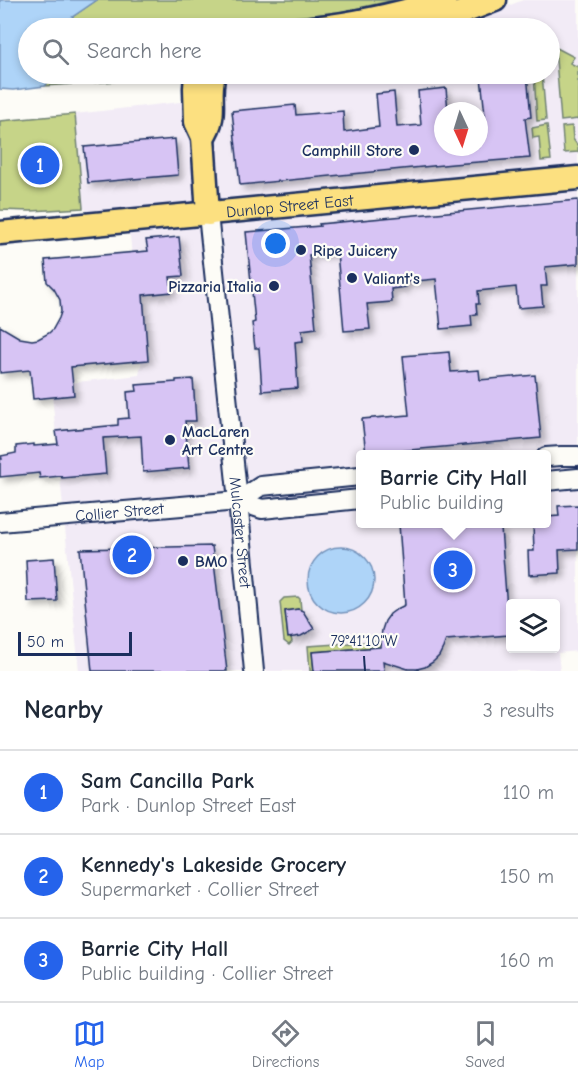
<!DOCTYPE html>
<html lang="en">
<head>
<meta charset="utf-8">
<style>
  body { margin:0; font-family:"Comic Neue",sans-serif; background:#f2f2f3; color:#1f2937 }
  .controls { position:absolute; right:18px; bottom:18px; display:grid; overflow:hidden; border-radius:6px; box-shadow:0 3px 9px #0003 }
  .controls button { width:54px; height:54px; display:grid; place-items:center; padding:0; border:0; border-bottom:2px solid #e0e1e3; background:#fff; color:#1f2937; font:30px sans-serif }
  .compass { position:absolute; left:434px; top:102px; width:54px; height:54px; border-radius:50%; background:#fff; box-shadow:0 3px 9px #0003; rotate:176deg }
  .scale { position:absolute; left:18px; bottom:15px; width:114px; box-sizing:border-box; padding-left:6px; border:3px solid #1b2f5e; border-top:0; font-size:16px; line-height:21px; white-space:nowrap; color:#1b2f5e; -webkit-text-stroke:4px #fdfcf7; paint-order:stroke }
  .you { position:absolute; left:276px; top:244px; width:21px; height:21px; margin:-15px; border:4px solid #fff; border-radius:50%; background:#1a73e8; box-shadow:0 0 0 9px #1a73e833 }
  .badge { display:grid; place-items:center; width:39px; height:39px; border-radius:50%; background:#2563eb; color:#fff; font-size:20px; font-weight:700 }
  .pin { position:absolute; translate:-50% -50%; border:3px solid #fff; box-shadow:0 2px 6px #0006 }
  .popup { position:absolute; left:356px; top:450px; width:195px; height:78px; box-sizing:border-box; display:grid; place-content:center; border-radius:6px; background:#fff; filter:drop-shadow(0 2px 4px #0005); font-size:20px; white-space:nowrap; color:#747a83 }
  .popup b { font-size:22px; color:#1f2937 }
  .popup::after { content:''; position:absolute; left:50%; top:100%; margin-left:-12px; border:12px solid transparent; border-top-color:#fff }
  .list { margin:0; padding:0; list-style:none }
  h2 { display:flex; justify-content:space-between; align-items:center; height:78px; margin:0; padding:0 24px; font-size:26px }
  h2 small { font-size:20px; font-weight:400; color:#747a83 }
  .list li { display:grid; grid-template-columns:39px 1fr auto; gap:18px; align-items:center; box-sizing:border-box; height:84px; padding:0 24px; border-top:2px solid #e0e1e3 }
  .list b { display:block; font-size:22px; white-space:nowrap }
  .list p { margin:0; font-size:20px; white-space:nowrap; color:#747a83 }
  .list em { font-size:20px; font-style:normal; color:#747a83 }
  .icon { flex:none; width:33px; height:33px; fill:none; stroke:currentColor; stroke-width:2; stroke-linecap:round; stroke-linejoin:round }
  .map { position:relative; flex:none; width:578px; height:671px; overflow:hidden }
  .search { position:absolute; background:#fff; box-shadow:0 3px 9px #0003; left:18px; right:18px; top:18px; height:66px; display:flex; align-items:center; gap:15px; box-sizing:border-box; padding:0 21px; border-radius:33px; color:#747a83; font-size:22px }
  .sheet { height:330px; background:#fff }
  nav { display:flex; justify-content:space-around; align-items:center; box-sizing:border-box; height:84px; border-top:2px solid #e0e1e3; background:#fff; font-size:16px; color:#747a83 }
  nav a { display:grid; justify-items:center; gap:3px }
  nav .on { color:#2563eb }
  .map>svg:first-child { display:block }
  .built { fill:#f2ebf6; fill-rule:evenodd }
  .green { fill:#c6d488; stroke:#708273; stroke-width:1.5 }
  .water { fill:#aed4f8; stroke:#7392ba; stroke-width:1.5 }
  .building { fill:#d7c4f4; stroke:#1b2f5e; stroke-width:1.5; filter:url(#shadow) }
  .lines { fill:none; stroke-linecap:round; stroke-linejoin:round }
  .minor-casing { stroke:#1b2f5e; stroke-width:22 }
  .major-casing { stroke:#1b2f5e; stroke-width:27 }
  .minor { stroke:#fdfcf7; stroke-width:18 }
  .major { stroke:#fce080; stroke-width:22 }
  .ticks { fill:none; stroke:#1b2f5e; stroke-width:2 }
  .poi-dot { fill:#1b2f5e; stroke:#fdfcf7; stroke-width:2 }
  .labels { text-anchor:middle; stroke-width:4.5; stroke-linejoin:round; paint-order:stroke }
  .poi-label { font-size:16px; font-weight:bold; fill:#1b2f5e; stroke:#fdfcf7; text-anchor:start }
  .street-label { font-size:16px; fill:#1b2f5e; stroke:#fdfcf7 }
  .ticks-label { font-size:15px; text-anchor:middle; fill:#1b2f5e; stroke:#fdfcf7; stroke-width:4.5; stroke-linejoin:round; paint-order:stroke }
</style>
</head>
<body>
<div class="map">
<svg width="578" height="671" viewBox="0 0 578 671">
  <defs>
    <filter id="shadow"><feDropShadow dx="4.5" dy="4.5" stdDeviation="3" flood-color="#0004"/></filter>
  </defs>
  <rect width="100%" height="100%" fill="#fdfcf7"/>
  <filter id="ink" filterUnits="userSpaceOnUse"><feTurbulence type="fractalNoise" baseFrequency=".0167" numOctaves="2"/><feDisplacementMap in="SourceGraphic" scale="12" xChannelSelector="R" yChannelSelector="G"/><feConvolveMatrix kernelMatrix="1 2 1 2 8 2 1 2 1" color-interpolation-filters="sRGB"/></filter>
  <g filter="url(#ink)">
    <path class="built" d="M523,0H578V651L558,653L560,671H229L228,661L127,671H79L51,385L139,375L142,359L130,236L83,208L75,114L180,102L217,74H550V28H445L467,22ZM443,111H479V147H443ZM360,454H546V524H360ZM510,604H556V648H510Z"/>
    <g class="green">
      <path d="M97,0H395L336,13L225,23L208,28H66L68,20Z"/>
      <path d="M555,47L574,57L570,63L578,67V119L561,121Z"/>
      <path d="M55,74H179V77L45,86Z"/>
      <path d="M534,74H542L546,120L537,121Z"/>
      <path d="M75,114L83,208L31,211L0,210V121Z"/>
      <path d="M547,125L551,160L541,161L539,137L533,138L532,128Z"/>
      <path d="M572,126L573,139L578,146V152L564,153L562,127Z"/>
      <path d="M298,597L300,599L301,610L298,609L285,611L288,637H291L292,642L289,645L284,641L280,602L284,598Z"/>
      <path d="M381,641L382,647L312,652L314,671H310L308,646Z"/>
    </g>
    <g class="water">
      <path d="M0,0H97L68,20L66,28H28V74H55L45,86L13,90L0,89Z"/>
      <circle cx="341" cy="580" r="33"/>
    </g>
    <g class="building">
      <path d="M527,74L531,117L525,118L530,158L453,164L240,185L232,111L295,105L296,115L343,111L344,132L379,127L376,94L394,92L397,127L421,125L418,91L446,88L448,111H443V147H479V126L486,125L481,77Z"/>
      <path d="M175,139L178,175L88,183L84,147Z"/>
      <path d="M578,200V264L545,267L547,286H541L543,306L518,308L516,287L478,291L479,304H476L477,314L471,315L472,326L441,329L436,279L406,282V287L391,289L392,302L367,304L370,329L344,331L337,252L309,255L316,328L302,330L303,341L295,342L298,388L262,391L259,348H255L252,323L255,322L246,232L320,226L319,224Z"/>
      <path d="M179,237L183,276L170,277L172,292L143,295L148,360L71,367L74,395L33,399L30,370L0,373V326L20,338L32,340L38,339L49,333L53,329L59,318L61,312L60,300L54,289L47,282L45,260L148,251L146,240Z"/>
      <path d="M449,352L451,372L479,370L480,380L535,375L541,438L366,454L362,419L409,415L403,356Z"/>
      <path d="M193,379L196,421H185L189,468L143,472L141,436L103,438L106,474L62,478L61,476L40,478L39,473L0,477V459H2L1,456L16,453V446L34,444V446L58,444L56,431L118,425V419L129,418L127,392L137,391L136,385L176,382V380Z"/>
      <path d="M578,505V549L559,550L560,573L529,575L528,551H534L533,524H546V517L559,516L558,506Z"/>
      <path d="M399,524H493V529L501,528L509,635L446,640L443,648L439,656L433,662L425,667L417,669H408L383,661L384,671H314L312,652L380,647L382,630L385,621L390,614L397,609L405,605Z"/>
      <path d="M212,546L227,671H92L80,549Z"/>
      <path d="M54,558L57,601L28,602L26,560Z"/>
      <path d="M298,609L303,611L314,629L301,636L288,638L285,611Z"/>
    </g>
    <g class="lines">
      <g class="minor-casing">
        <g id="minor">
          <path id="s1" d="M208,214L238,501L254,671"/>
          <path d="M546,457L561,456H578"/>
          <path d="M546,481L578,478"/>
          <path d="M238,501L261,486L360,476"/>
          <path id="s2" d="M0,522L238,501L262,509L360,499"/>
        </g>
      </g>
      <g class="major-casing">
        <g id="major">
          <path d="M314,28C359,23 402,13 445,0"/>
          <path d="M408,28L453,16L495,0"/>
          <path d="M196,74L195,88L196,122L203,137L208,214"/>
          <path d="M203,137C219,114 207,98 214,74"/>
          <path id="s3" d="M0,233L578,178"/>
        </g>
      </g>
      <use href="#minor" class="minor"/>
      <use href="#major" class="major"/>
    </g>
  </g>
  <path class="ticks" d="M364,656L365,671"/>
  <g class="poi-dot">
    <circle cx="414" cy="150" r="6"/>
    <circle cx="301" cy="250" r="6"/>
    <circle cx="352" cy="278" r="6"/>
    <circle cx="274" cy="286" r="6"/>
    <circle cx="170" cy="440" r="6"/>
    <circle cx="183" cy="561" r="6"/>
  </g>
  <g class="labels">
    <g class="poi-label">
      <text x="402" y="156" text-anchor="end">Camphill Store</text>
      <text x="313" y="256">Ripe Juicery</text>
      <text x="364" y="284">Valiant's</text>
      <text x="262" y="292" text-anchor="end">Pizzaria Italia</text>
      <text x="182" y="437">MacLaren<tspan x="182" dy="18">Art Centre</tspan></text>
      <text x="195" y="567">BMO</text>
    </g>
    <g class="street-label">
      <text dy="6" stroke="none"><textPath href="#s3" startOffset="291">Dunlop Street East</textPath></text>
      <text dy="6" stroke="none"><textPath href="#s2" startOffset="120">Collier Street</textPath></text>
      <text dy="6" stroke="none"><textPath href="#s1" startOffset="320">Mulcaster Street</textPath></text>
    </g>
  </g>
  <g class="ticks-label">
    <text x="364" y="646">79°41'10"W</text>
  </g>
</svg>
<div class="controls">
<button><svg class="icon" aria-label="layers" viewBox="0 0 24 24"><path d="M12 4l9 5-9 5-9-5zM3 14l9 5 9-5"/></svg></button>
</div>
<svg class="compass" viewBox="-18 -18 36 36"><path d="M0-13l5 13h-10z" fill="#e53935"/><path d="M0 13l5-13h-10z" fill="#747a83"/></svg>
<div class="scale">50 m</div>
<div class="you"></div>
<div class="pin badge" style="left:40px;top:165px">1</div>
<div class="pin badge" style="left:132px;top:555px">2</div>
<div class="pin badge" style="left:453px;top:570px">3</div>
<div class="popup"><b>Barrie City Hall</b>Public building</div>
<div class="search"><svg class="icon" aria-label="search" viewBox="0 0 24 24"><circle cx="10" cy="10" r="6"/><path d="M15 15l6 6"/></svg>Search here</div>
</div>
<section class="sheet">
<h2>Nearby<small>3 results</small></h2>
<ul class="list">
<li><span class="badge">1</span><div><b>Sam Cancilla Park</b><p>Park · Dunlop Street East</p></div><em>110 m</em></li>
<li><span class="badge">2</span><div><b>Kennedy's Lakeside Grocery</b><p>Supermarket · Collier Street</p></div><em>150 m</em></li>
<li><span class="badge">3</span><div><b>Barrie City Hall</b><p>Public building · Collier Street</p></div><em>160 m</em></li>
</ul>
</section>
<nav>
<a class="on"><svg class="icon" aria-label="map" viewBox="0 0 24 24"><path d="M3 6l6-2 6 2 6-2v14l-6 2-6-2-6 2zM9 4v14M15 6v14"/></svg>Map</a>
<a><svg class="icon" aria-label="directions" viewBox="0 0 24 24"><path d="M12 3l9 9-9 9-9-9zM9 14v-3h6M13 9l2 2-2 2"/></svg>Directions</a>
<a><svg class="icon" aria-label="saved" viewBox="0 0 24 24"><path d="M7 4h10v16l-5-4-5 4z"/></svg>Saved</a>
</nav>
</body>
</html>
